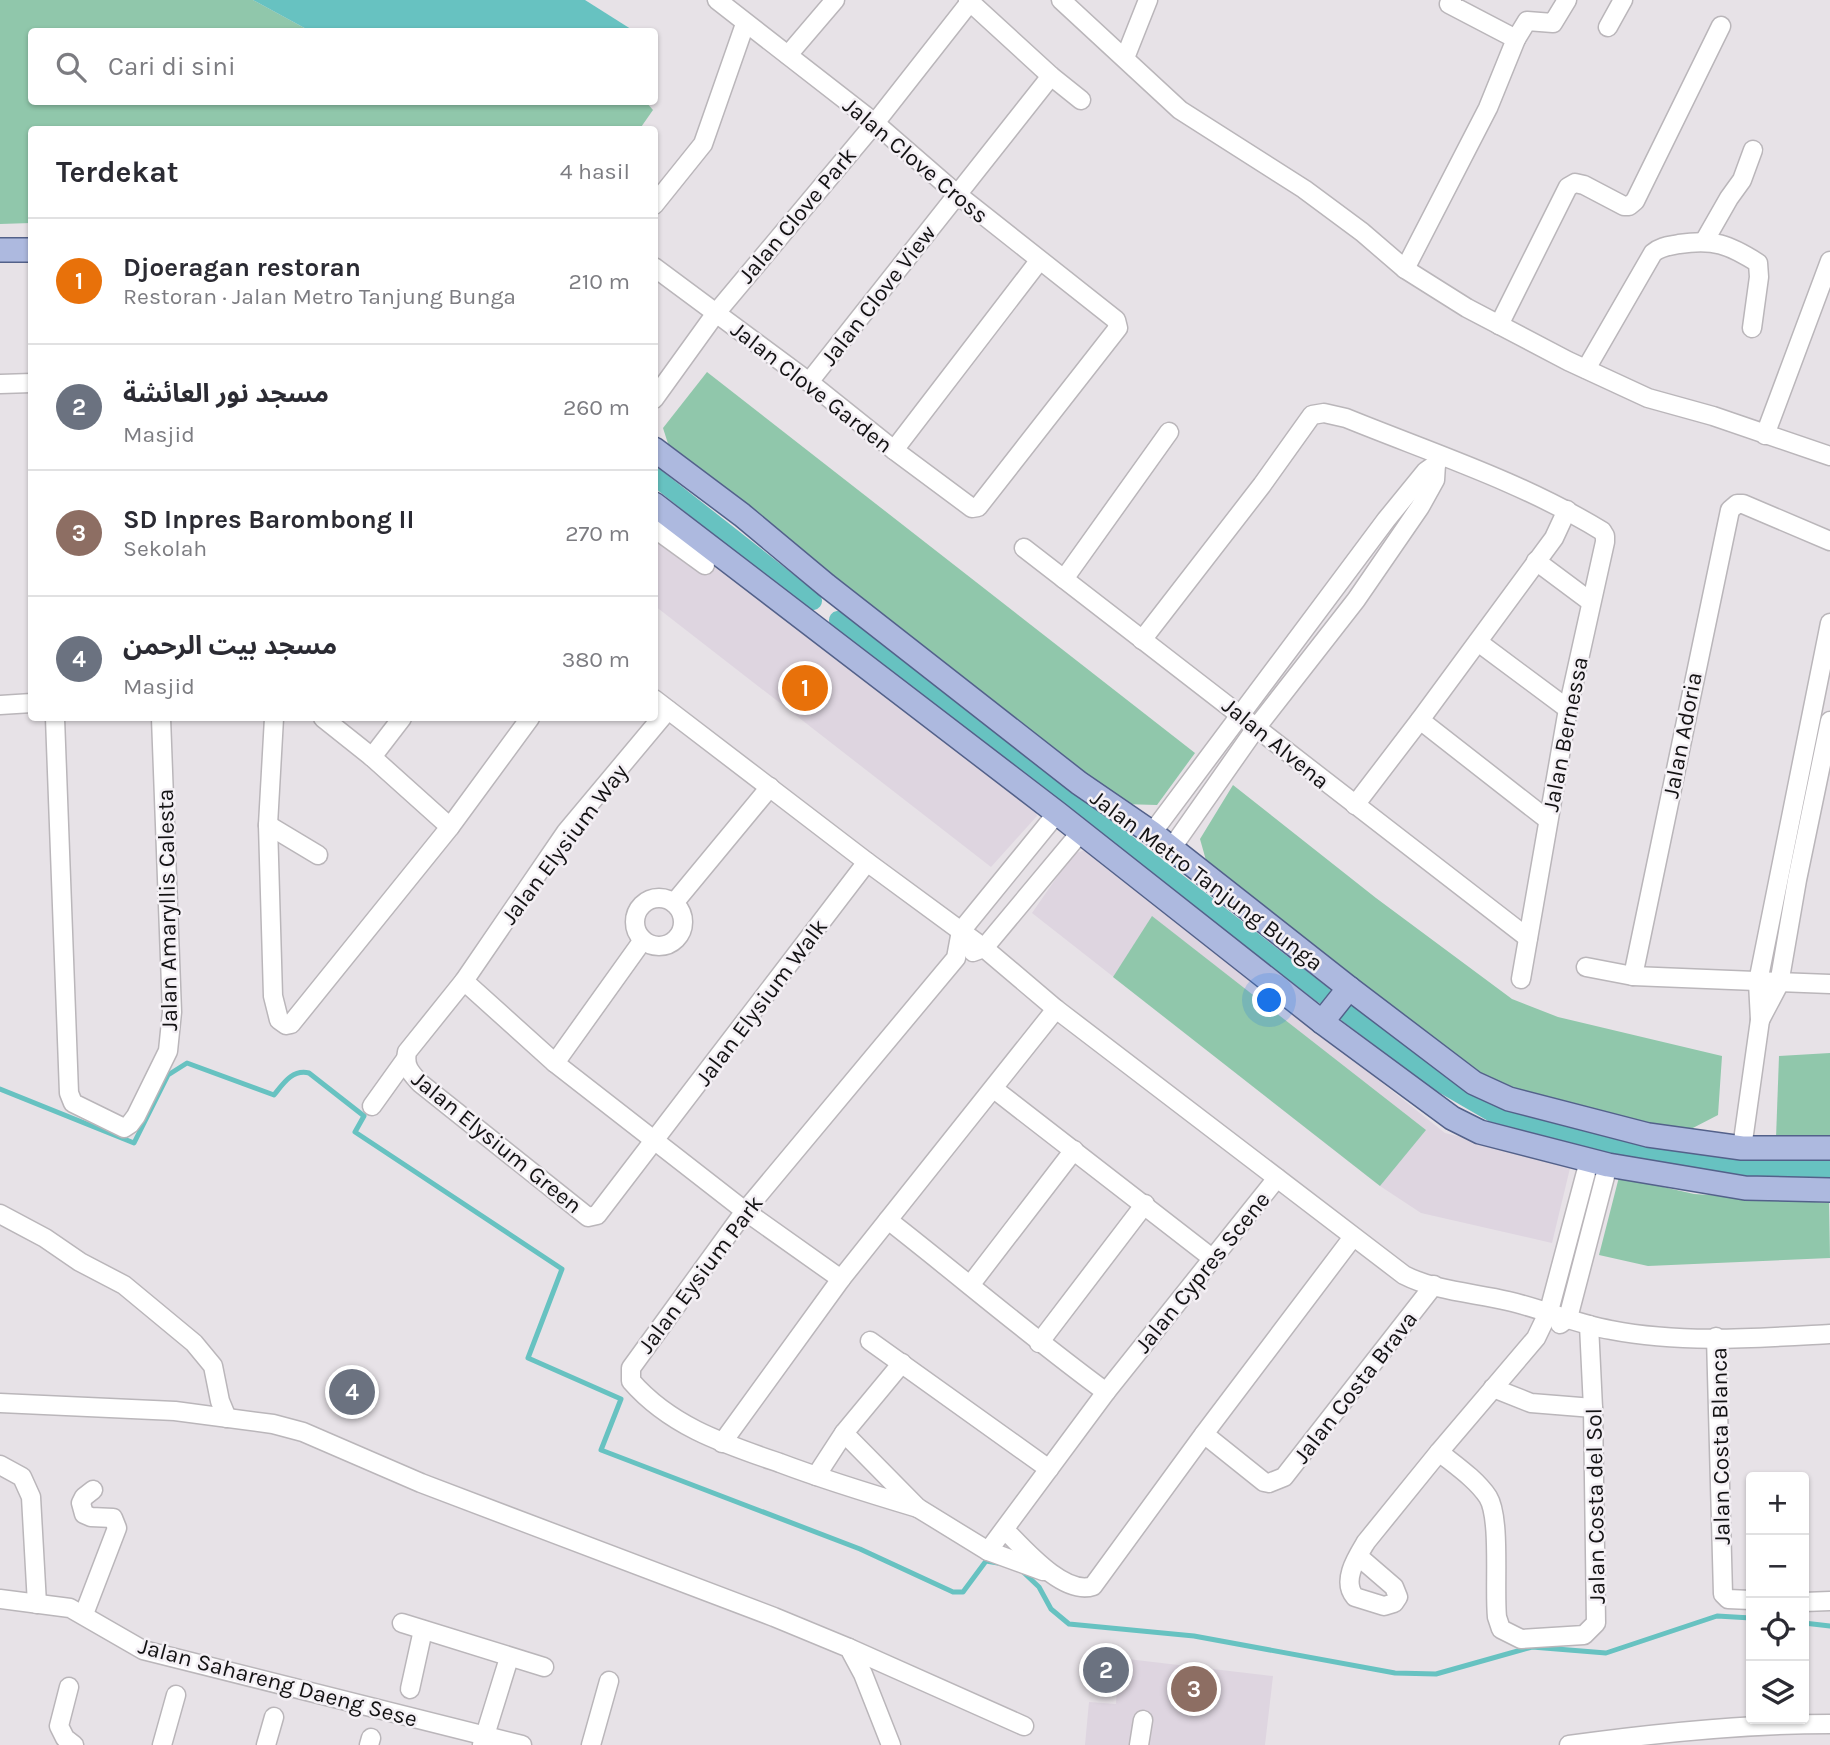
<!DOCTYPE html>
<html lang="id">
<head>
<meta charset="utf-8">
<style>
  body { margin:0; font-family:Karla,"Noto Sans Arabic",sans-serif; background:#f2f2f3; color:#2b2b33 }
  .controls { position:absolute; right:21px; bottom:21px; display:grid; overflow:hidden; border-radius:7px; box-shadow:0 2px 5px #0004 }
  .controls button { width:63px; height:63px; display:grid; place-items:center; padding:0; border:0; border-bottom:2px solid #e1e1e2; background:#fff; color:#2b2b33; font:35px sans-serif }
  .you { position:absolute; left:1270px; top:1001px; width:24px; height:24px; margin:-18px; border:5px solid #fff; border-radius:50%; background:#1a73e8; box-shadow:0 0 0 10px #1a73e833 }
  .badge { display:grid; place-items:center; width:46px; height:46px; border-radius:50%; background:#815ed9; color:#fff; font-size:23px; font-weight:700 }
  .pin { position:absolute; translate:-50% -50%; border:4px solid #fff; box-shadow:0 2px 7px #0006 }
  .list { margin:0; padding:0; list-style:none }
  h2 { display:flex; justify-content:space-between; align-items:center; height:91px; margin:0; padding:0 28px; font-size:30px }
  h2 small { font-size:23px; font-weight:400; color:#7c7c81 }
  .list li { display:grid; grid-template-columns:46px 1fr auto; gap:21px; align-items:center; box-sizing:border-box; height:126px; padding:0 28px; border-top:2px solid #e1e1e2 }
  .list b { display:block; font-size:26px; white-space:nowrap }
  .list p { margin:0; font-size:23px; white-space:nowrap; color:#7c7c81 }
  .list em { font-size:23px; font-style:normal; color:#7c7c81 }
  .icon { flex:none; width:38px; height:38px; fill:none; stroke:currentColor; stroke-width:2; stroke-linecap:round; stroke-linejoin:round }
  .map { position:relative; flex:none; width:1830px; height:1745px; overflow:hidden }
  .search { position:absolute; background:#fff; box-shadow:0 2px 5px #0004; left:28px; top:28px; width:630px; height:77px; display:flex; align-items:center; gap:18px; box-sizing:border-box; padding:0 24px; border-radius:7px; color:#7c7c81; font-size:26px }
  .panel { position:absolute; background:#fff; box-shadow:0 2px 5px #0004; left:28px; top:126px; width:630px; height:595px; border-radius:7px }
  .map>svg:first-child { display:block }
  .built { fill:#ded5e0 }
  .green { fill:#90c7ab }
  .water { fill:#67c2c1 }
  .lines { fill:none; stroke-linecap:round; stroke-linejoin:round }
  .stream { stroke:#67c2c1; stroke-width:5 }
  .canal { stroke:#67c2c1; stroke-width:18 }
  .minor-casing { stroke:#bab6ba; stroke-width:21 }
  .major-casing { stroke:#53618a; stroke-width:26 }
  .minor { stroke:#fff; stroke-width:18 }
  .major { stroke:#adb9df; stroke-width:23 }
  .labels { text-anchor:middle; stroke-width:5; stroke-linejoin:round; paint-order:stroke }
  .street-label { font-size:23px; fill:#131213; stroke:#f4f0f5 }
</style>
</head>
<body>
<div class="map">
<svg width="1830" height="1745" viewBox="0 0 1830 1745">
  <rect width="100%" height="100%" fill="#e7e2e7"/>
  <g class="built">
    <path d="M654,516L1034,806L1037,816L991,867L655,606Z"/>
    <path d="M1088,849L1445,1133L1571,1164L1552,1243L1421,1213L1380,1186L1032,913L1073,854Z"/>
    <path d="M1119,1658L1273,1676L1265,1745H1085L1089,1702L1116,1704Z"/>
  </g>
  <g class="green">
    <path d="M0,0H253L310,31L32,32V102H646L653,110L639,130H32L31,223L0,224Z"/>
    <path d="M707,372L1195,753L1157,805L1122,804L671,453L663,428Z"/>
    <path d="M1233,785L1376,898L1512,999L1558,1017L1722,1056L1718,1115L1689,1130L1653,1125L1555,1105L1478,1075L1209,871L1200,839Z"/>
    <path d="M1152,916L1426,1130L1380,1186L1113,977Z"/>
    <path d="M1830,1053V1142L1776,1138L1779,1056Z"/>
    <path d="M1619,1177L1694,1194L1829,1203L1830,1258L1648,1266L1599,1255Z"/>
  </g>
  <path class="water" d="M253,0H585L634,31H310Z"/>
  <g class="lines">
    <g class="stream">
      <path d="M0,1089L134,1143L168,1075L187,1063L274,1095C283,1084 292,1069 309,1073L364,1116L355,1132L562,1269L528,1358L621,1399L601,1450L860,1549L953,1592H963L986,1561L998,1563"/>
      <path d="M1020,1569L1039,1587L1051,1609L1069,1624L1194,1636L1395,1673L1436,1674L1532,1647L1606,1653L1717,1616L1751,1618"/>
      <path d="M1804,1623L1830,1626"/>
    </g>
    <g class="canal">
      <path d="M654,476L813,601"/>
      <path d="M838,620L1323,995"/>
      <path d="M1348,1014L1437,1081L1494,1114L1604,1144L1691,1161L1769,1170L1830,1169"/>
    </g>
    <g class="minor-casing">
      <g id="minor">
        <path d="M968,0L1051,76L1081,100"/>
        <path d="M1061,0L1180,110L1304,189L1362,232L1405,269L1467,308L1568,361L1648,398L1713,416L1830,456"/>
        <path d="M1608,27L1623,0"/>
        <path d="M1516,39L1527,21L1553,23L1567,0"/>
        <path d="M788,55L835,0"/>
        <path d="M1125,58L1148,0"/>
        <path d="M654,205L703,144L745,24"/>
        <path d="M1705,240L1729,198L1742,180L1753,150"/>
        <path d="M654,267L809,382L894,450L972,508L978,507L1118,328L1116,320L958,195L875,123L717,0"/>
        <path d="M1405,269L1488,108L1516,39L1449,4L1452,0"/>
        <path d="M1499,325L1568,187L1575,183L1584,185L1624,206H1629L1635,201L1721,26"/>
        <path d="M1586,369L1653,253C1661,246 1670,246 1679,244C1714,239 1728,244 1758,263L1759,277L1752,328"/>
        <path d="M809,382L1051,76"/>
        <path d="M0,384L32,383"/>
        <path d="M654,399L716,313L875,123L970,2"/>
        <path d="M1765,435L1830,261"/>
        <path d="M894,450L1039,261"/>
        <path d="M654,528L705,565"/>
        <path d="M1024,548L1528,938"/>
        <path d="M1536,561L1591,602"/>
        <path d="M1064,579L1169,432"/>
        <path d="M1142,640L1262,485L1312,415L1324,413L1346,418C1432,453 1522,482 1602,531L1605,536V542L1568,709L1521,979"/>
        <path d="M1478,642L1568,709"/>
        <path d="M654,699L867,862L984,948L1056,1009L1404,1275C1435,1291 1475,1293 1508,1301C1543,1309 1576,1324 1611,1330C1682,1344 1758,1338 1830,1334"/>
        <path d="M0,705L32,703"/>
        <path d="M668,710L566,832L464,981L407,1052C404,1067 411,1073 420,1083L588,1217L597,1215L867,862"/>
        <path d="M55,718L69,1093L73,1103L124,1128L130,1124L136,1116L168,1051L172,1012L161,718"/>
        <path d="M274,718L268,825L273,996L279,1020L286,1025L291,1024L450,827L530,718"/>
        <path d="M323,718L372,757L450,827"/>
        <path d="M1420,720L1548,820"/>
        <path d="M372,757L402,718"/>
        <path d="M1355,805L1420,720L1554,538L1567,510"/>
        <path d="M268,825L318,855"/>
        <path d="M1152,833L1386,520L1426,471L1436,464L1441,457"/>
        <path d="M1171,849L1256,728L1356,600L1420,507L1435,480L1436,464"/>
        <circle cx="659" cy="922" r="24"/>
        <path d="M674,903L770,787"/>
        <path d="M973,952L984,948L1080,833"/>
        <path d="M1586,967L1633,976L1830,984"/>
        <path d="M1633,976L1730,510L1737,504H1743L1830,541"/>
        <path d="M464,981L555,1063L745,1211L841,1279"/>
        <path d="M1760,1020L1779,984L1797,880L1830,721"/>
        <path d="M555,1063L643,940"/>
        <path d="M994,1089L1212,1258"/>
        <path d="M372,1106L405,1060"/>
        <path d="M1742,1148L1760,1020L1758,982L1830,623"/>
        <path d="M0,1214L45,1238L80,1262L124,1285L194,1343L213,1366L220,1401L227,1418"/>
        <path d="M888,1220C961,1277 1031,1337 1106,1392"/>
        <path d="M971,1284L1074,1150"/>
        <path d="M1560,1324L1568,1318L1608,1165"/>
        <path d="M1589,1325L1593,1408L1596,1623L1584,1635L1521,1639L1501,1629L1497,1617C1494,1588 1501,1518 1488,1497C1476,1479 1455,1465 1439,1452L1536,1338L1549,1311L1589,1161"/>
        <path d="M1716,1337L1723,1594L1728,1599L1751,1600"/>
        <path d="M870,1341L1049,1469"/>
        <path d="M1039,1343L1145,1204"/>
        <path d="M1493,1388L1531,1403L1593,1408"/>
        <path d="M0,1403L175,1411L273,1424L303,1432L421,1483L774,1617L849,1648L863,1674L891,1745"/>
        <path d="M844,1433L918,1508L988,1551L1043,1571"/>
        <path d="M1204,1434L1264,1482L1269,1483L1284,1477L1434,1285"/>
        <path d="M722,1443L841,1279L1056,1009"/>
        <path d="M0,1465L22,1477L31,1497L37,1604"/>
        <path d="M816,1476L844,1433L902,1363"/>
        <path d="M918,1508C871,1494 825,1480 780,1463C725,1444 671,1427 631,1381V1368L745,1211L956,958L961,931L1057,813"/>
        <path d="M1005,1530C1024,1549 1064,1596 1093,1586L1204,1434L1353,1237"/>
        <path d="M988,1551L1106,1392L1277,1178"/>
        <path d="M1358,1556L1394,1587L1398,1597L1394,1603L1384,1606L1355,1597C1341,1581 1357,1557 1366,1542L1439,1452"/>
        <path d="M0,1599L70,1608L143,1650L522,1745"/>
        <path d="M1804,1602L1830,1601"/>
        <path d="M84,1614L117,1528L113,1518L91,1517L84,1514L81,1503L84,1497L93,1490"/>
        <path d="M402,1623L544,1667"/>
        <path d="M849,1648L1024,1726"/>
        <path d="M69,1687L59,1726L65,1738L74,1745"/>
        <path d="M410,1689L423,1630"/>
        <path d="M162,1745L176,1695"/>
        <path d="M266,1745L274,1717"/>
        <path d="M369,1745L371,1738"/>
        <path d="M482,1745L509,1658"/>
        <path d="M591,1745L609,1681"/>
        <path d="M1139,1745L1143,1720"/>
        <path d="M1569,1745C1656,1733 1742,1724 1830,1724"/>
      </g>
    </g>
    <g class="major-casing">
      <g id="major">
        <path d="M0,250H32"/>
        <path d="M654,449L742,515L826,585L1079,783L1152,833L1349,988L1474,1083L1509,1099L1648,1135L1742,1148H1830"/>
        <path d="M654,504L1057,813L1322,1022L1452,1118L1480,1132L1608,1165L1745,1188L1830,1190"/>
        <path d="M1322,1022L1349,988"/>
      </g>
    </g>
    <use href="#minor" class="minor"/>
    <use href="#major" class="major"/>
  </g>
  <g class="labels">
    <g class="street-label">
      <text transform="translate(916 160) rotate(40)" y="8">Jalan Clove Cross</text>
      <text transform="translate(797 215) rotate(-50)" y="8">Jalan Clove Park</text>
      <text transform="translate(878 295) rotate(-52)" y="8">Jalan Clove View</text>
      <text transform="translate(812 387) rotate(38)" y="8">Jalan Clove Garden</text>
      <text transform="translate(1565 734) rotate(-79)" y="8">Jalan Bernessa</text>
      <text transform="translate(1682 735) rotate(-79)" y="8">Jalan Adoria</text>
      <text transform="translate(1276 743) rotate(39)" y="8">Jalan Alvena</text>
      <text transform="translate(564 844) rotate(-53)" y="8">Jalan Elysium Way</text>
      <text transform="translate(1207 880) rotate(37)" y="8">Jalan Metro Tanjung Bunga</text>
      <text transform="translate(167 910) rotate(-91)" y="8">Jalan Amaryllis Calesta</text>
      <text transform="translate(761 1002) rotate(-53)" y="8">Jalan Elysium Walk</text>
      <text transform="translate(497 1142) rotate(39)" y="8">Jalan Elysium Green</text>
      <text transform="translate(1202 1272) rotate(-51)" y="8">Jalan Cypres Scene</text>
      <text transform="translate(700 1274) rotate(-53)" y="8">Jalan Eysium Park</text>
      <text transform="translate(1355 1387) rotate(-52)" y="8">Jalan Costa Brava</text>
      <text transform="translate(1720 1446) rotate(-91)" y="8">Jalan Costa Blanca</text>
      <text transform="translate(1595 1506) rotate(-91)" y="8">Jalan Costa del Sol</text>
      <text transform="translate(278 1682) rotate(15)" y="8">Jalan Sahareng Daeng Sese</text>
    </g>
  </g>
</svg>
<div class="controls">
<button>+</button>
<button>−</button>
<button><svg class="icon" aria-label="locate" viewBox="0 0 24 24"><circle cx="12" cy="12" r="6"/><path d="M12 2v4M12 18v4M2 12h4M18 12h4"/></svg></button>
<button><svg class="icon" aria-label="layers" viewBox="0 0 24 24"><path d="M12 4l9 5-9 5-9-5zM3 14l9 5 9-5"/></svg></button>
</div>
<div class="you"></div>
<div class="pin badge" style="left:805px;top:688px;background:#e8710a">1</div>
<div class="pin badge" style="left:1106px;top:1670px;background:#6b7280">2</div>
<div class="pin badge" style="left:1194px;top:1689px;background:#8d6e63">3</div>
<div class="pin badge" style="left:352px;top:1392px;background:#6b7280">4</div>
<div class="search"><svg class="icon" aria-label="search" viewBox="0 0 24 24"><circle cx="10" cy="10" r="6"/><path d="M15 15l6 6"/></svg>Cari di sini</div>
<section class="panel">
<h2>Terdekat<small>4 hasil</small></h2>
<ul class="list">
<li><span class="badge" style="background:#e8710a">1</span><div><b>Djoeragan restoran</b><p>Restoran · Jalan Metro Tanjung Bunga</p></div><em>210 m</em></li>
<li><span class="badge" style="background:#6b7280">2</span><div><b>مسجد نور العائشة</b><p>Masjid</p></div><em>260 m</em></li>
<li><span class="badge" style="background:#8d6e63">3</span><div><b>SD Inpres Barombong II</b><p>Sekolah</p></div><em>270 m</em></li>
<li><span class="badge" style="background:#6b7280">4</span><div><b>مسجد بيت الرحمن</b><p>Masjid</p></div><em>380 m</em></li>
</ul>
</section>
</div>
</body>
</html>
